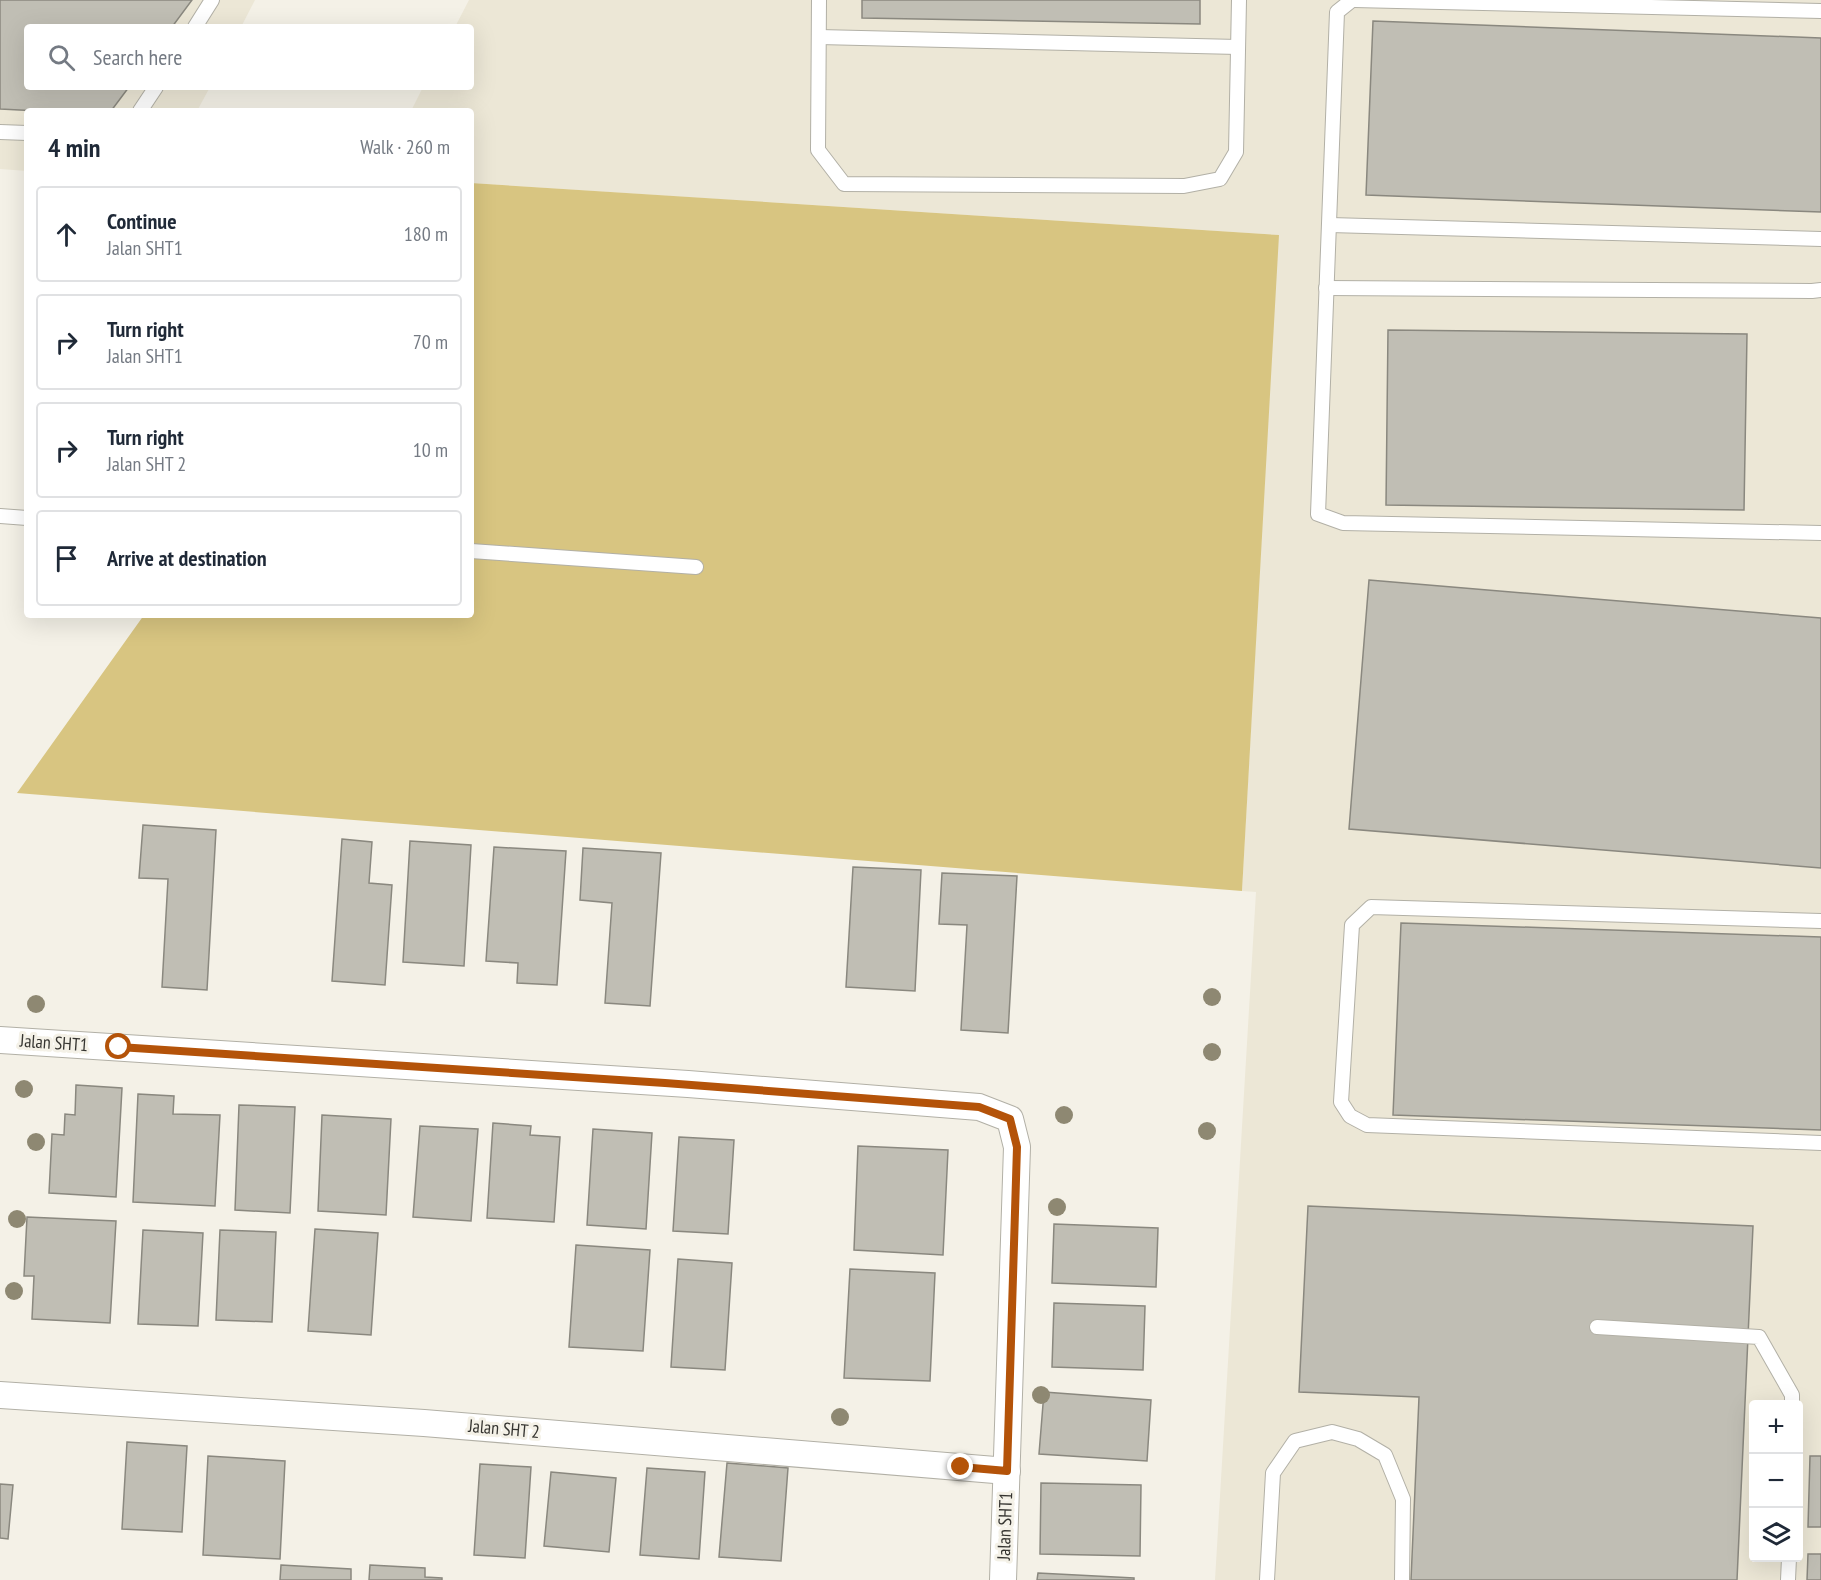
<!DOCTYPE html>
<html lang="en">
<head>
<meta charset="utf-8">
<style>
  body { margin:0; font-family:"PT Sans Narrow",sans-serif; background:#f6f6f7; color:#1f2937 }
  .controls { position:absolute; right:18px; bottom:18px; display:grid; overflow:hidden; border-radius:6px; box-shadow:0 6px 24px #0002 }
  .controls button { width:54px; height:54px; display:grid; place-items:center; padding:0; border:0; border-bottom:2px solid #e0e1e3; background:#fff; color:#1f2937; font:30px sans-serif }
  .stop { position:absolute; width:18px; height:18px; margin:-14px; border:4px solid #b45309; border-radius:50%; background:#fff }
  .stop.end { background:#b45309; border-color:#fff; box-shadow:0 2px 6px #0008 }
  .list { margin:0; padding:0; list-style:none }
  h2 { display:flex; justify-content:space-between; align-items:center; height:78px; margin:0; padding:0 24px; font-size:26px }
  h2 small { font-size:20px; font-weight:400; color:#747a83 }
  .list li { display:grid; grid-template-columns:39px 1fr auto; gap:18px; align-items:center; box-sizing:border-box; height:96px; margin:0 12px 12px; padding:0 12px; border:2px solid #e0e1e3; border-radius:6px }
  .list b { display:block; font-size:22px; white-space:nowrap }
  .list p { margin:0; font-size:20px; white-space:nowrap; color:#747a83 }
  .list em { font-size:20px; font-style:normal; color:#747a83 }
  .icon { flex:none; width:33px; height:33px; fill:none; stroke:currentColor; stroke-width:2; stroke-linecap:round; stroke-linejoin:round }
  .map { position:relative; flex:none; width:1821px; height:1580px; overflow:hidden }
  .search { position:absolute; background:#fff; box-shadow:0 6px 24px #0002; left:24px; top:24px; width:450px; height:66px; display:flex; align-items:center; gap:15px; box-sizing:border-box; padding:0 21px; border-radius:6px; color:#747a83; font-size:22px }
  .panel { position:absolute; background:#fff; box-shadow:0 6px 24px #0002; left:24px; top:108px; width:450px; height:510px; border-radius:6px }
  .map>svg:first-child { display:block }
  .built { fill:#ece7d6; fill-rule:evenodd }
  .green { fill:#d8c581 }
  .building { fill:#c0beb4; stroke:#8a887f; stroke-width:1.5 }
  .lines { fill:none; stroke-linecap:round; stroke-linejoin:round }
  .lane-casing { stroke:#b2b0a6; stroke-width:16 }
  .street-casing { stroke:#b2b0a6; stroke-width:28 }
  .lane { stroke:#fff; stroke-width:14 }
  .street { stroke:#fff; stroke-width:26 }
  .tree { fill:#8e8872 }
  .route { stroke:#b45309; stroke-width:8 }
  .labels { text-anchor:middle; stroke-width:6; stroke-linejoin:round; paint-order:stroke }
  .street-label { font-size:18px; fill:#353430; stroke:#f4f1e7 }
</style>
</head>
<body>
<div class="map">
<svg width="1821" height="1580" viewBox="0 0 1821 1580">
  <rect width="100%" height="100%" fill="#f4f1e7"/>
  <g class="built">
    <path d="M0,0H255L241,27H27V87H210L197,111H27V171L0,169Z"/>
    <path d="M469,0H1821V1580H1215L1256,892L1242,891L1278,235L471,183V111H411L423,87H471V27H455ZM1754,1404H1798V1558H1754Z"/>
  </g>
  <path class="green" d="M471,183L1279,235L1242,891L17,793L144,615H471Z"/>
  <g class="building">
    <path d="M0,0H192L172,27H27V87H129L111,111H39L0,109Z"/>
    <path d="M862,0H1200V24L862,18Z"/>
    <path d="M1373,21L1821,38V212L1366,195Z"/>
    <path d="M1388,330L1747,334L1744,510L1386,505Z"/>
    <path d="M1369,580L1821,618V868L1349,829Z"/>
    <path d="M143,825L216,830L207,990L162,987L168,879L139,878Z"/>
    <path d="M342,839L372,842L369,883L392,885L385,985L332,981Z"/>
    <path d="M410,841L471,845L464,966L403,962Z"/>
    <path d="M494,847L566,851L557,985L517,983L518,963L486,961Z"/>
    <path d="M583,848L661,853L650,1006L605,1003L612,903L580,900Z"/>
    <path d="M853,867L921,870L915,991L846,987Z"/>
    <path d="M942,873L1017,876L1008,1033L961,1030L967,925L939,924Z"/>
    <path d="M1401,923L1821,937V1130L1393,1115Z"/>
    <path d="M76,1085L122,1088L116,1197L49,1193L52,1134L64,1135L65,1114L75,1115Z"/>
    <path d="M138,1094L174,1096L173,1114L220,1115L215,1206L133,1202Z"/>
    <path d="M239,1105L295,1107L290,1213L235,1210Z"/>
    <path d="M322,1115L391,1119L386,1215L318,1211Z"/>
    <path d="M493,1123L531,1126L530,1135L560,1137L554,1222L487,1218Z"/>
    <path d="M420,1126L478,1129L471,1221L413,1217Z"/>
    <path d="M593,1129L652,1133L646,1229L587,1225Z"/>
    <path d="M679,1137L734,1140L728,1234L673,1231Z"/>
    <path d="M858,1146L948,1150L943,1255L854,1250Z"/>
    <path d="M1308,1206L1753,1226L1737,1580H1411L1419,1397L1299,1392Z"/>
    <path d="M27,1217L116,1221L110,1323L32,1319L34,1276H24Z"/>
    <path d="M1054,1224L1158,1228L1156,1287L1052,1283Z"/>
    <path d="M315,1229L378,1233L371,1335L308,1331Z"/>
    <path d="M143,1230L203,1233L198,1326L138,1324Z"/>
    <path d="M220,1230L276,1232L272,1322L216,1320Z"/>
    <path d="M576,1245L650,1250L643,1351L569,1347Z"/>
    <path d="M678,1259L732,1263L725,1370L671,1367Z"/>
    <path d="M850,1269L935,1273L930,1381L844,1378Z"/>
    <path d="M1054,1303L1145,1306L1143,1370L1052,1367Z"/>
    <path d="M1044,1392L1151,1400L1147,1461L1039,1454Z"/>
    <path d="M127,1442L187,1446L182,1532L122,1529Z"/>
    <path d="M208,1456L285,1461L280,1559L203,1555Z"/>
    <path d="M1810,1456H1821V1527H1808Z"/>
    <path d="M727,1463L788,1468L781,1561L719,1557Z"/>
    <path d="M480,1464L531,1467L525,1558L474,1555Z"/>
    <path d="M647,1468L705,1472L699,1559L640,1555Z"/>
    <path d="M551,1472L616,1478L609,1552L544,1546Z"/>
    <path d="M1041,1483L1141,1485L1140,1556L1040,1554Z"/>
    <path d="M0,1484L13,1485L8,1539L0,1538Z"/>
    <path d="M1808,1554H1821V1580H1807Z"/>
    <path d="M281,1565L351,1569V1580H280Z"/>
    <path d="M370,1565L425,1568V1577L442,1578V1580H369Z"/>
    <path d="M1038,1573L1134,1578V1580H1037Z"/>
  </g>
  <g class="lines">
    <g class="lane-casing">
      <g id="lane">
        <path d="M819,0L818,150L844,184L1184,186L1220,179L1236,152L1239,0"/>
        <path d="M1352,0L1337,12L1318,514L1343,523L1821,533"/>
        <path d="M1354,0L1821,11"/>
        <path d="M195,27L212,0"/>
        <path d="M819,37L1238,47"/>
        <path d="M140,111L156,87"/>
        <path d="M0,132L27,133"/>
        <path d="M1330,225L1821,239"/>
        <path d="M1326,288L1812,291L1821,290"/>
        <path d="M0,516L27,518"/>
        <path d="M471,551L696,567"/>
        <path d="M1821,921L1371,907L1352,925L1341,1102L1350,1116L1367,1125L1821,1143"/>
        <path d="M1597,1327L1759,1337L1792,1395V1404"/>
        <path d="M1267,1580L1273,1473L1295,1441L1332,1432L1358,1439L1385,1455L1403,1499L1402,1580"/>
        <path d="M1788,1580L1789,1558"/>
      </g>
    </g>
    <g class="street-casing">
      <g id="street">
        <path d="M0,1040L688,1084L979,1107L1010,1119L1017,1147L1003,1580"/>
        <path d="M0,1395L424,1423L1007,1471"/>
      </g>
    </g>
    <use href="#lane" class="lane"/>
    <use href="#street" class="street"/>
  </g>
  <g class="tree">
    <circle cx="1212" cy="997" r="9"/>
    <circle cx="36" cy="1004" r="9"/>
    <circle cx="1212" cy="1052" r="9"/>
    <circle cx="24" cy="1089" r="9"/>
    <circle cx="1064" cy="1115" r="9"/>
    <circle cx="1207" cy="1131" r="9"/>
    <circle cx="36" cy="1142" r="9"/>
    <circle cx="1057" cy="1207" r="9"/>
    <circle cx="17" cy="1219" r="9"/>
    <circle cx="14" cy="1291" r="9"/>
    <circle cx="1041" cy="1395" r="9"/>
    <circle cx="840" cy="1417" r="9"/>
  </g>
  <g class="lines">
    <path class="route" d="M119,1047L665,1083L979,1107L1010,1119L1017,1147L1007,1471L961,1467"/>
  </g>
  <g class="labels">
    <g class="street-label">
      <text transform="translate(54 1043) rotate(4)" y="6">Jalan SHT1</text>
      <text transform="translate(504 1429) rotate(5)" y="6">Jalan SHT 2</text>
      <text transform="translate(1005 1526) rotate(-88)" y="6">Jalan SHT1</text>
    </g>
  </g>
</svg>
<div class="controls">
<button>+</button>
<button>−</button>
<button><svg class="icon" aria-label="layers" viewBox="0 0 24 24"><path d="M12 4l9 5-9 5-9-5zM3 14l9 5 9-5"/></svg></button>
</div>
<div class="stop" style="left:119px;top:1047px"></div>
<div class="stop end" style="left:961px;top:1467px"></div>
<div class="search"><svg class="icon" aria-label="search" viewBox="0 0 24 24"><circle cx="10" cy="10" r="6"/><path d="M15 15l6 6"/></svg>Search here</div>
<section class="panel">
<h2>4 min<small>Walk · 260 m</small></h2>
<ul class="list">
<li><svg class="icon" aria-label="ahead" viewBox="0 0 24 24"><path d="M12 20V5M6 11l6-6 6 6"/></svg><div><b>Continue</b><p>Jalan SHT1</p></div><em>180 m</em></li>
<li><svg class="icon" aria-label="right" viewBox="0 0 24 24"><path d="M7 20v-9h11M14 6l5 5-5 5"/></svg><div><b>Turn right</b><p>Jalan SHT1</p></div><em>70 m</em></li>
<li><svg class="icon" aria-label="right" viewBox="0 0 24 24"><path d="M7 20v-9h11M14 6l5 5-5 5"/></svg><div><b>Turn right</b><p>Jalan SHT 2</p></div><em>10 m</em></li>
<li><svg class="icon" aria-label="arrive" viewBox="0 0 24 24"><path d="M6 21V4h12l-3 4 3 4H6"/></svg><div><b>Arrive at destination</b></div></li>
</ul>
</section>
</div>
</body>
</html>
